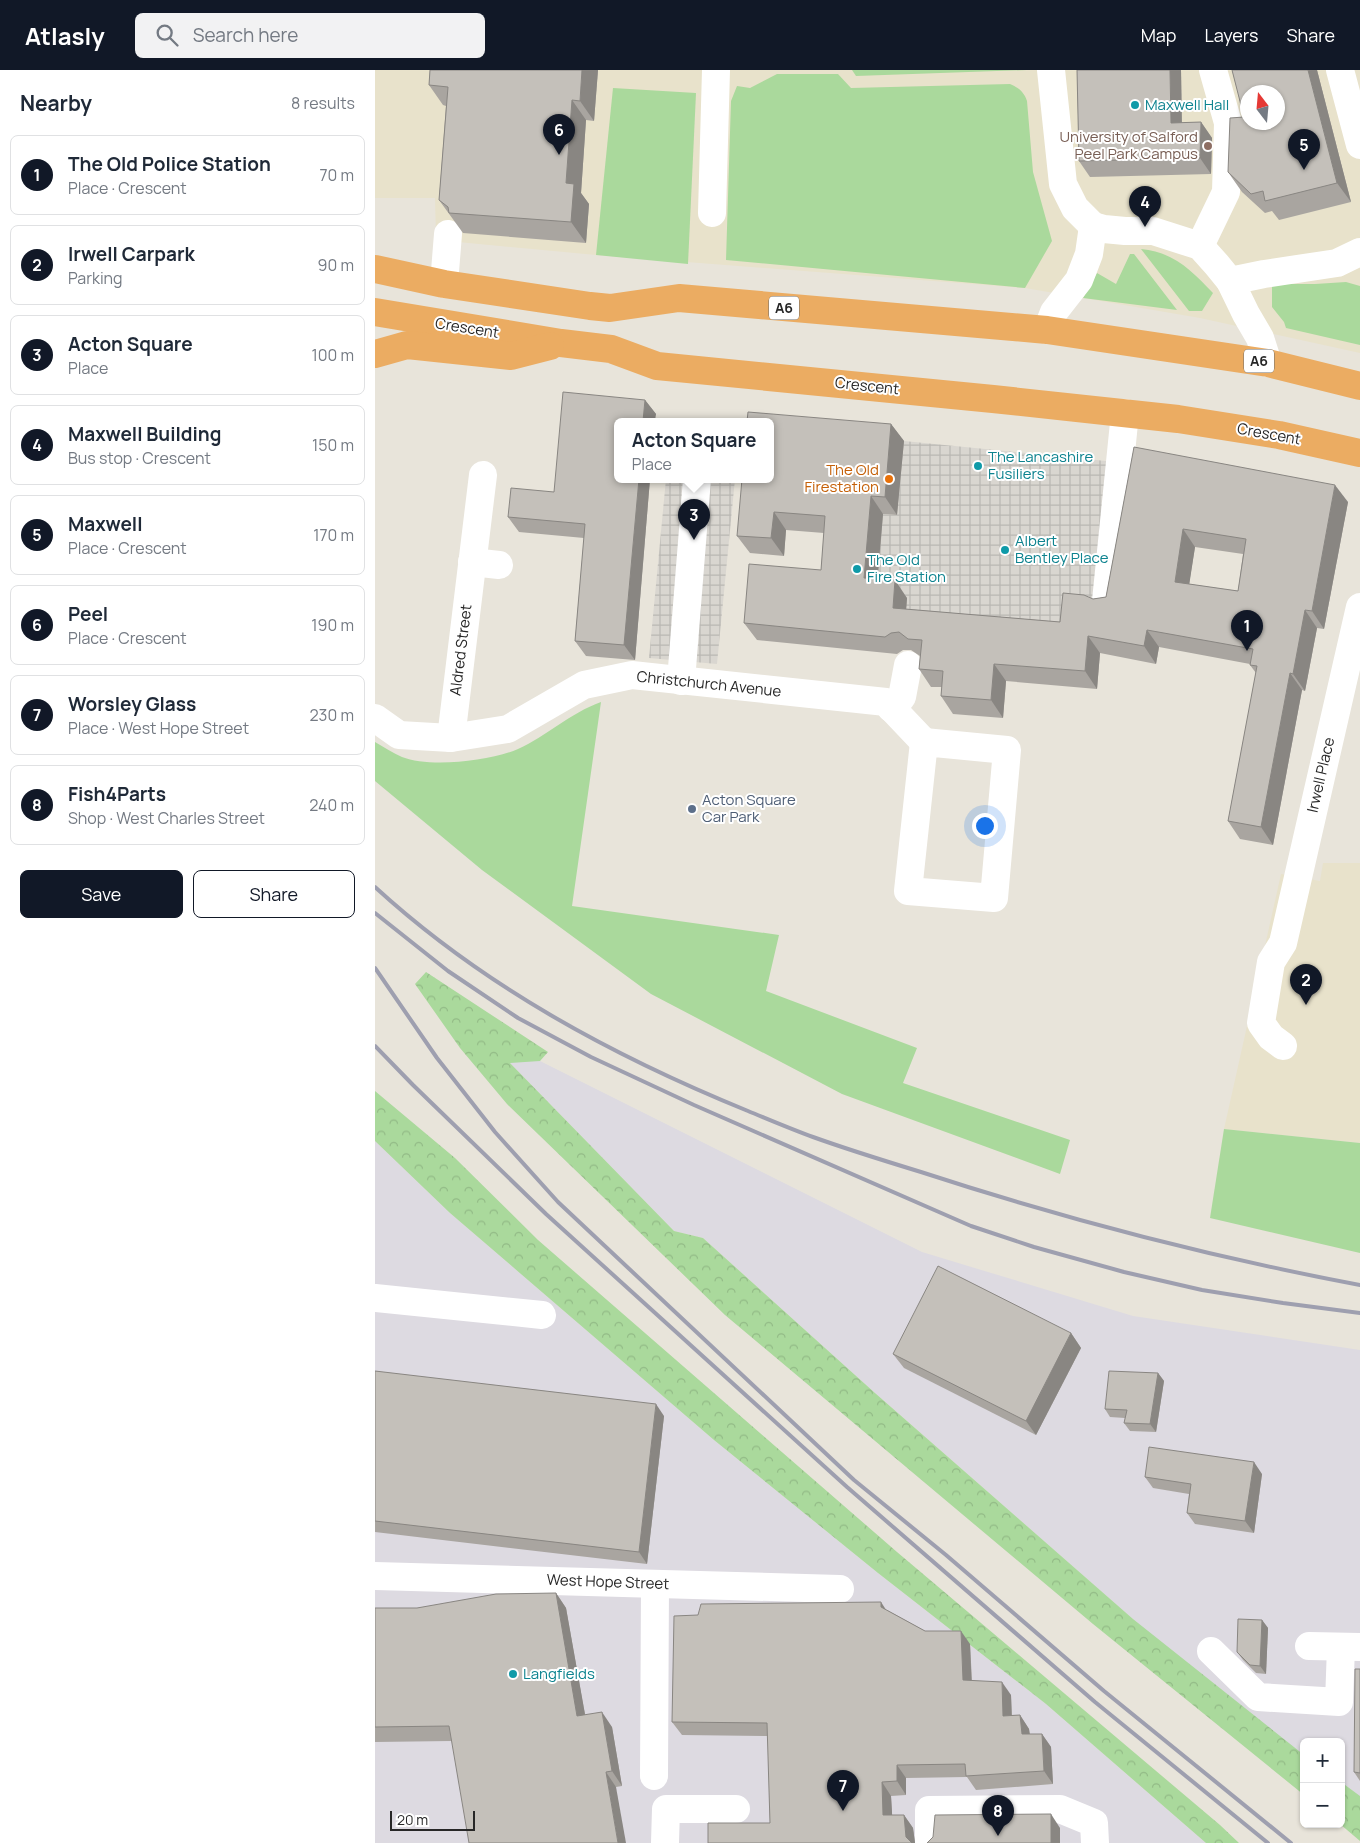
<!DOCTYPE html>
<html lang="en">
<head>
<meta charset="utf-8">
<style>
  body { margin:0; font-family:Manrope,sans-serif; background:#f2f2f3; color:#1f2937 }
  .controls { position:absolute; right:15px; bottom:15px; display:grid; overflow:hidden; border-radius:8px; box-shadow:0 1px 4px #0004 }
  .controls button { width:45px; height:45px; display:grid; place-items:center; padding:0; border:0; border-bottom:1px solid #e0e1e3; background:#fff; color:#1f2937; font:25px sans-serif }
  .compass { position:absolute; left:865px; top:15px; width:45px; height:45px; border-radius:50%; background:#fff; box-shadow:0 1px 4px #0004; rotate:344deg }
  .scale { position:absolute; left:15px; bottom:12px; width:85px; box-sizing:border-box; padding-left:5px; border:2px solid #272727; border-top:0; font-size:14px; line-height:18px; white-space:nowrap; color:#272727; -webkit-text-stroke:4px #fff; paint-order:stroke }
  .you { position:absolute; left:609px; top:755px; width:18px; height:18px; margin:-12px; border:4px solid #fff; border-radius:50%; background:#1a73e8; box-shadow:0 0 0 8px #1a73e833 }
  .badge { display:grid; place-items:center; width:32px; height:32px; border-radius:50%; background:#111827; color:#fff; font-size:16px; font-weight:700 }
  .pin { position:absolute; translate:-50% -41px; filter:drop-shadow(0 1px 2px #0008) }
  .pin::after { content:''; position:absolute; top:26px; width:18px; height:15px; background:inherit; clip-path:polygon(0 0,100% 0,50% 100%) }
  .popup { position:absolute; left:239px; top:348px; width:160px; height:65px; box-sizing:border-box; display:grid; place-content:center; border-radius:8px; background:#fff; filter:drop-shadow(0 1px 4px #0005); font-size:16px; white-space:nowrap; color:#747a83 }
  .popup b { font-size:19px; color:#1f2937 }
  .popup::after { content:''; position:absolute; left:50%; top:100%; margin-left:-10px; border:10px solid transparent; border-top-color:#fff }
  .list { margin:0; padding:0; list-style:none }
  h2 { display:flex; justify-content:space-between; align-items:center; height:65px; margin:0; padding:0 20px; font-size:21px }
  h2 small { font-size:16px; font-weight:400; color:#747a83 }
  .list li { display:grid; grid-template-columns:32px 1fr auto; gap:15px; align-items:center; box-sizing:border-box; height:80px; margin:0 10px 10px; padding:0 10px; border:1px solid #e0e1e3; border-radius:8px }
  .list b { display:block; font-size:19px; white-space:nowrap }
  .list p { margin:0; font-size:16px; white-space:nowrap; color:#747a83 }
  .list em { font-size:16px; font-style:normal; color:#747a83 }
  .actions { display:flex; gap:10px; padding:15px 20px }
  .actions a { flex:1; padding:11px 0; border:1px solid #111827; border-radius:8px; text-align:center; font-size:18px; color:#111827 }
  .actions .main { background:#111827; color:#fff }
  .icon { flex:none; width:28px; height:28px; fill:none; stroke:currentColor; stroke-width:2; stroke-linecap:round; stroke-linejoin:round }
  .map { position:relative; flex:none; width:985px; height:1773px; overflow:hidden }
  header { display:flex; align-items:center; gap:30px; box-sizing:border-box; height:70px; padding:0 25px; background:#111827; color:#fff }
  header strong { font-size:24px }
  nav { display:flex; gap:28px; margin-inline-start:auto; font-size:18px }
  .search { width:350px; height:45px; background:#f2f2f3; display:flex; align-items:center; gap:12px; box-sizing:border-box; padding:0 18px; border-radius:8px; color:#747a83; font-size:19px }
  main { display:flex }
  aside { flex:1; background:#fff }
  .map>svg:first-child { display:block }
  .industrial { fill:#dddae1 }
  .education { fill:#e8e2cb; fill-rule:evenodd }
  .grass { fill:#aad99c }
  .forest { fill:url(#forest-crowns) }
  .plaza { fill:url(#plaza-grid) }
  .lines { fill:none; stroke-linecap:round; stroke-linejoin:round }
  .minor { stroke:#fff; stroke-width:28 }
  .highway { stroke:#ebac62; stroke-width:28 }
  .rail { stroke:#9e9faf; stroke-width:4 }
  .wall { fill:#a9a5a0; fill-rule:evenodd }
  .shaded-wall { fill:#898682 }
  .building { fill:#c4c0ba; stroke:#898682; fill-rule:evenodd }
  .culture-dot { fill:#0f9aa8; stroke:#fff; stroke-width:2 }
  .education-dot { fill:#8d6e63; stroke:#fff; stroke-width:2 }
  .food-dot { fill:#e8710a; stroke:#fff; stroke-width:2 }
  .service-dot { fill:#5c6f8a; stroke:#fff; stroke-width:2 }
  .labels { text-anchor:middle; stroke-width:4; stroke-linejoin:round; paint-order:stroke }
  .shield { fill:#fff; stroke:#686868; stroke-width:1 }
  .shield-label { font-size:14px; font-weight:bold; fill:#272727 }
  .culture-label { font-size:15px; fill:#0d838f; stroke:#fff; text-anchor:start }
  .education-label { font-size:15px; fill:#785e54; stroke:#fff; text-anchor:end }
  .street-label { font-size:15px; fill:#272727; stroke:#fff }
  .food-label { font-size:15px; fill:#c56008; stroke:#fff; text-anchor:end }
  .service-label { font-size:15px; fill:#4e5e75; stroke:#fff; text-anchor:start }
</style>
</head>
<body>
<header>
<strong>Atlasly</strong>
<div class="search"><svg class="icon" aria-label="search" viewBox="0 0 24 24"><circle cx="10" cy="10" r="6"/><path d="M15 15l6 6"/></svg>Search here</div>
<nav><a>Map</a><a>Layers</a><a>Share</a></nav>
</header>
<main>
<aside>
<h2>Nearby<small>8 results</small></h2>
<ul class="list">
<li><span class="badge">1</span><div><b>The Old Police Station</b><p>Place · Crescent</p></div><em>70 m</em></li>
<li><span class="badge">2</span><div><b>Irwell Carpark</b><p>Parking</p></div><em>90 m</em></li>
<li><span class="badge">3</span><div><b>Acton Square</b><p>Place</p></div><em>100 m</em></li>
<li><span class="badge">4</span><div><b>Maxwell Building</b><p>Bus stop · Crescent</p></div><em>150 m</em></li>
<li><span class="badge">5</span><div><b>Maxwell</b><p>Place · Crescent</p></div><em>170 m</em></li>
<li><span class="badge">6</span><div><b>Peel</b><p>Place · Crescent</p></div><em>190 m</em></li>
<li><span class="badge">7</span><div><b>Worsley Glass</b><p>Place · West Hope Street</p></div><em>230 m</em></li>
<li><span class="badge">8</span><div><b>Fish4Parts</b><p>Shop · West Charles Street</p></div><em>240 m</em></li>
</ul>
<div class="actions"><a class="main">Save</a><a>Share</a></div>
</aside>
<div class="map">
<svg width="985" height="1773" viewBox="0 0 985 1773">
  <defs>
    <pattern id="forest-crowns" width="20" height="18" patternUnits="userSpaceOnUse" patternTransform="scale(1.25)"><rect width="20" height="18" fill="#aad99c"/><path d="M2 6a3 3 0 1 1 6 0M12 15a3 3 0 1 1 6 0" fill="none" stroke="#92ba86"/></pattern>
    <pattern id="plaza-grid" width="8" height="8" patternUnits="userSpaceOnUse" patternTransform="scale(1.25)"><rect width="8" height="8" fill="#d9d6d0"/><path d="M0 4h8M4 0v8" fill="none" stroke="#bab8b3"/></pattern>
  </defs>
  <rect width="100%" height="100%" fill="#e8e4da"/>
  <g class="industrial">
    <path d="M141,979L547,1182L758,1246L985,1280V1729L966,1715V1672H929V1688L848,1628L500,1323L328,1168L299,1161L135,993Z"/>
    <path d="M0,1071L75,1143L339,1370L503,1503L671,1634L831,1773H0Z"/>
  </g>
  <g class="education">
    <path d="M0,0H985V283L825,248L650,218L221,185L83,172L61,167L60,128H0ZM872,22H902V52H872Z"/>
    <path d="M948,793H985V1073L849,1059L906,804L945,811Z"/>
  </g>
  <g class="grass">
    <path d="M477,0H652L481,6Z"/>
    <path d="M402,4H463L476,18L635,14C644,18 649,22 652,31L658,102L677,171L650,218L351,190L356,31L362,16L375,18Z"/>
    <path d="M238,18L321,23L313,194L221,185Z"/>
    <path d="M766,179C799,182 817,201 838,223L827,241H814Z"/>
    <path d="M755,184H759L802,240L708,228L722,203L741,214Z"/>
    <path d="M971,212L985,216V275L911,258L909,252L897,237V214H940Z"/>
    <path d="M226,632L197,836L404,865L391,921L542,978L528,1013L695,1070L685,1104L467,1024L276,924L107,800L0,711V672C9,677 18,683 27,687C55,698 115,691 143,679C172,666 195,643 226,632Z"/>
    <path d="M849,1059L985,1073V1183L835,1148Z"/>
  </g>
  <g class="forest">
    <path d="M51,902L173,982L165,991L135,993L299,1161L328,1168L500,1323L758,1549L929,1685V1725L718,1554L350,1245L132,1034L85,978L40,914Z"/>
    <path d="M0,1021L80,1088L163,1170L522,1482L845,1755L864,1773H831L671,1634L503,1503L339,1370L75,1143L0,1071Z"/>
    <path d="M966,1712L985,1726V1771L965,1754H966Z"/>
  </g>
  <g class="plaza">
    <path d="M529,371L771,395L749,516L698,570L530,555L501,525L508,444L522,445Z"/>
    <path d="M291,409H360L342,594L274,588Z"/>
  </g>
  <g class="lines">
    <g class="minor">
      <path d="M676,0L688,114L700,138L718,156"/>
      <path d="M965,0L985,75"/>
      <path d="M337,143L341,0"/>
      <path d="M825,176L851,122L853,53L838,0"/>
      <path d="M855,211L889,204L962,193L985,182"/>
      <path d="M69,214L73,164"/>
      <path d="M672,260L679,242L704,210L714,184L718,156L729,159L750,161H778L825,176L842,195L855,211L871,244L885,268L893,293"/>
      <path d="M97,492L124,495"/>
      <path d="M731,531L750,343"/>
      <path d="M306,611L322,409"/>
      <path d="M516,638L527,627L533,595"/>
      <path d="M0,648L24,665L76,668L133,659L209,615L257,605L511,632L549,672"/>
      <path d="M76,668L108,405"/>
      <path d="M549,672L632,680L619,828L533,821Z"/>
      <path d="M908,976L896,967L886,953L896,892L908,873L985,537"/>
      <path d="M0,1228L167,1245"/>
      <path d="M0,1506L465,1519"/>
      <path d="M934,1576L985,1577"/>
      <path d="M836,1581L883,1627L964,1632L966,1577"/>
      <path d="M279,1706L280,1514"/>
      <path d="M290,1773L291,1739H361"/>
      <path d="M554,1773V1740L685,1739L719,1753L720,1773"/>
    </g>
    <g class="highway">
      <path d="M0,199L69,214L215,236L235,238L304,228L672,260L893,293L985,316"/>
      <path d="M0,242L186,273L236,279L282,296L618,329L803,349L904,365L985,383"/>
      <path d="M0,284L32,275L136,286L175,276"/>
    </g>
    <g class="rail">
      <path d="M0,817C108,916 238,986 373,1041C395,1050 416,1059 438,1067C474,1080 510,1091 546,1102C690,1149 836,1187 985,1215"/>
      <path d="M0,843L73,901L143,948L216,987L319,1035L596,1156L659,1177L749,1202L827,1220L908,1233L985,1243"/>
      <path d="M0,898L62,988L120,1062L183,1132L479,1410L571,1485L729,1621L916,1773"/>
      <path d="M0,976L38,1015L171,1144L472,1417L720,1632L893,1773"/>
    </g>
  </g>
  <g class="wall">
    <path d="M55,0H223L219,51L211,50L206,123L214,134L211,173L88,163L64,130L71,36L68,35L54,15Z"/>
    <path d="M702,0H806L807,53L826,52L837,68L836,104L715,107L704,91Z"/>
    <path d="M857,0H942L976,132L904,150L897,141L890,143L867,122L853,102L869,47Z"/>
    <path d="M270,330L281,344L243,409H275L260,590L211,586L200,571L209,468L144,462L133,447L179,422Z"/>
    <path d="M516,354L529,371L522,445L508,444L503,509L532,528L531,539L685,552L718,529L731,527L759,377L973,432L949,559L942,558L930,621L927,620L898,775L865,769L853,751L881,603L875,595V594L784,577L781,594L725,583L722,619L631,611L628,648L578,644L566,626L567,617H556L544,599L545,586L536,580H528L522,584L382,570L369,553L446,500L449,463L411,460L409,486L375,483L362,466ZM820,477L868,484L863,521L814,514Z"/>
    <path d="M696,1263L706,1278L661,1365L529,1298L518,1284Z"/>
    <path d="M0,1301L289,1346L272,1494L0,1462Z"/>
    <path d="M783,1303L789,1311L781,1362L755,1361L749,1353L750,1348L735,1347L730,1339Z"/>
    <path d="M887,1404L879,1463L820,1454L812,1443L814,1424L778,1418L770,1407Z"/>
    <path d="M181,1523L191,1538L210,1645L237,1657L247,1716L241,1717L76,1671L0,1672V1538H42Z"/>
    <path d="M512,1540L550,1561L595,1574L597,1610L636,1625L637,1645H645L654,1659L655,1664H667L676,1677L678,1714L601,1720L592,1707L531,1708V1725L516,1726L517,1745H529L538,1758L540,1773H333L395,1753L393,1666L307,1665L297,1652Z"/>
    <path d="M887,1550L893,1558L891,1604L881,1603L868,1590L862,1582Z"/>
    <path d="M979,1702L985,1703V1711Z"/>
  </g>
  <g class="shaded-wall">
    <path d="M207,0H223L219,51L205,31Z"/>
    <path d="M795,0H806L807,69L796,53Z"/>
    <path d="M933,0H942L976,132L962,113Z"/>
    <path d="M197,30L211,50L206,123L214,134L211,173L196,152L191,113Z"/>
    <path d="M826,52L837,68L836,104L825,88Z"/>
    <path d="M270,330L281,344L280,351H268Z"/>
    <path d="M516,354L529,371L522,445L510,427Z"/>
    <path d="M264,409H275L260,590L249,575Z"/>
    <path d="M960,415L973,432L949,559L937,541Z"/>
    <path d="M496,426L508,444L501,525L489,508Z"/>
    <path d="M399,442L411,460L409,486L396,468Z"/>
    <path d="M808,459L820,477L812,529L800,512Z"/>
    <path d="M520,510L532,528L530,555L518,538Z"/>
    <path d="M930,540L942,558L930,621L918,604Z"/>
    <path d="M772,560L784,577L781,594L769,576Z"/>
    <path d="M713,566L725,583L722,619L710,601Z"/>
    <path d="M619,594L631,611L628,648L616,630Z"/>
    <path d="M915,603L927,620L898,775L886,757Z"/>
    <path d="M696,1263L706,1278L661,1365L651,1351Z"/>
    <path d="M783,1303L789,1311L781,1362L775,1354Z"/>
    <path d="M281,1334L289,1346L272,1494L264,1482Z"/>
    <path d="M879,1392L887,1404L879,1463L870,1451Z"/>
    <path d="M181,1523L191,1538L213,1661L202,1646Z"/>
    <path d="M506,1532L515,1546L506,1537Z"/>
    <path d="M887,1550L893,1558L891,1604L885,1596Z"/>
    <path d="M586,1561L595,1574L597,1624L588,1610Z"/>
    <path d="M627,1612L636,1625L637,1659L628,1646Z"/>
    <path d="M227,1642L237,1657L247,1716L237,1701Z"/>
    <path d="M645,1645L654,1659L656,1678L647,1664Z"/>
    <path d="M667,1664L676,1677L678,1714L669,1701Z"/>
    <path d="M522,1695L531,1708V1725L522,1711Z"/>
    <path d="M231,1702L241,1717L251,1773H243Z"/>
    <path d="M507,1712L516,1726L518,1759L508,1745Z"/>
    <path d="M676,1744L685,1758V1773H676Z"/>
    <path d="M529,1745L538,1758L540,1773H535L531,1767Z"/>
  </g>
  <g class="building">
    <path d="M55,0H207L205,31L197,30L191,113L199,114L196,152L74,143L73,137L64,130L73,17L54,15Z"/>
    <path d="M702,0H795L796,53L826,52L825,88L704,91Z"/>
    <path d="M857,0H933L962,113L890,131L888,121L876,124L853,102L855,48L869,47ZM872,22H902V52H872Z"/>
    <path d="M188,322L270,330L268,351H243V409H264L249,575L200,571L210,454L133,447L136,418L179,422Z"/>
    <path d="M373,342L516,354L510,427L496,426L489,508L520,510L518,538L685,552L688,523L709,525L718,529L731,527L759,377L960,415L937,541L930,540L918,604L915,603L886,757L853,751L882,596L875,595L878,579L772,560L769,576L713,566L710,601L619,594L616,630L566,626L568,601L544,599L547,570L533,569L524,562L516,563L510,567L369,553L374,494L446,500L450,446L399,442L396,468L362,466L367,409H395V351H372ZM808,459L871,469L863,521L800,512Z"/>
    <path d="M563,1196L696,1263L651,1351L518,1284Z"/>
    <path d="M0,1301L281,1334L264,1482L0,1451Z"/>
    <path d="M734,1301L783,1303L775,1354L749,1353L752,1340L730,1339Z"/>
    <path d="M774,1377L879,1392L870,1451L812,1443L816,1414L770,1407Z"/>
    <path d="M181,1523L202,1646L227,1642L237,1701L231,1702L243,1773H94L74,1656L0,1657V1538H42L121,1524Z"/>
    <path d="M506,1532V1537L550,1561H586L588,1610L627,1612L628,1646L645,1645L647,1664H667L669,1701L591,1706L590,1694L522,1695V1711L507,1712L508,1745H529L531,1767L537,1773H333V1753H395L392,1653L297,1652L299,1546L323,1545L326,1534Z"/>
    <path d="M863,1549L887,1550L885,1596L875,1595L862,1582Z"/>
    <path d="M980,1599H985V1703L979,1702Z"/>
    <path d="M676,1744V1773H552L558,1767L560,1745Z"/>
  </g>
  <g class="culture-dot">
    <circle cx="760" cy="35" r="5"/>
    <circle cx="603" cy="396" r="5"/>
    <circle cx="630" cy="480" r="5"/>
    <circle cx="482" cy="499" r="5"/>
    <circle cx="138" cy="1604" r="5"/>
  </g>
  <circle class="education-dot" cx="833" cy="76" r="5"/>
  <circle class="food-dot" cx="514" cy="409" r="5"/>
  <circle class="service-dot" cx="317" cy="739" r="5"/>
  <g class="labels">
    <g class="shield">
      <rect x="394" y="226.5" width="30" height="23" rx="4"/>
      <rect x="869" y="279.5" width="30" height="23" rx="4"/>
    </g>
    <g class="shield-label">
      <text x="409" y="243">A6</text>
      <text x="884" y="296">A6</text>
    </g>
    <g class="culture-label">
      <text x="770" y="40">Maxwell Hall</text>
      <text x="613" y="392">The Lancashire<tspan x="613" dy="17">Fusiliers</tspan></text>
      <text x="640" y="476">Albert<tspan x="640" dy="17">Bentley Place</tspan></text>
      <text x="492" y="495">The Old<tspan x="492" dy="17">Fire Station</tspan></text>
      <text x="148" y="1609">Langfields</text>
    </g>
    <g class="education-label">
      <text x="823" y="72">University of Salford<tspan x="823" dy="17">Peel Park Campus</tspan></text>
    </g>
    <g class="street-label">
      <text transform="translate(92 258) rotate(9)" y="5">Crescent</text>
      <text transform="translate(492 316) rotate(6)" y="5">Crescent</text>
      <text transform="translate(894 364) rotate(10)" y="5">Crescent</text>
      <text transform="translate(86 580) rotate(-83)" y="5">Aldred Street</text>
      <text transform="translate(334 614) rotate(6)" y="5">Christchurch Avenue</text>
      <text transform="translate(946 705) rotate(-77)" y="5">Irwell Place</text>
      <text transform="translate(233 1512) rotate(2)" y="5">West Hope Street</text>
    </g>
    <g class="food-label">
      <text x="504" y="405">The Old<tspan x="504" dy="17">Firestation</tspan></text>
    </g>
    <g class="service-label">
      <text x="327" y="735">Acton Square<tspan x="327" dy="17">Car Park</tspan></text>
    </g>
  </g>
</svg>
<div class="controls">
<button>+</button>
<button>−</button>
</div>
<svg class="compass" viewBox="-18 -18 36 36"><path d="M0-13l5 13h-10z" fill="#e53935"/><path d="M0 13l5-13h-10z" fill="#747a83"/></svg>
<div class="scale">20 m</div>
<div class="you"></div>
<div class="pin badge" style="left:872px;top:581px">1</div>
<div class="pin badge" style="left:931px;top:935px">2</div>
<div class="pin badge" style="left:319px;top:470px">3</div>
<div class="popup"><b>Acton Square</b>Place</div>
<div class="pin badge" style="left:770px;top:157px">4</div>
<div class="pin badge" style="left:929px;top:100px">5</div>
<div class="pin badge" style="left:184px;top:85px">6</div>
<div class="pin badge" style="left:468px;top:1741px">7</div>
<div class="pin badge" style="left:623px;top:1766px">8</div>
</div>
</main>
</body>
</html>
